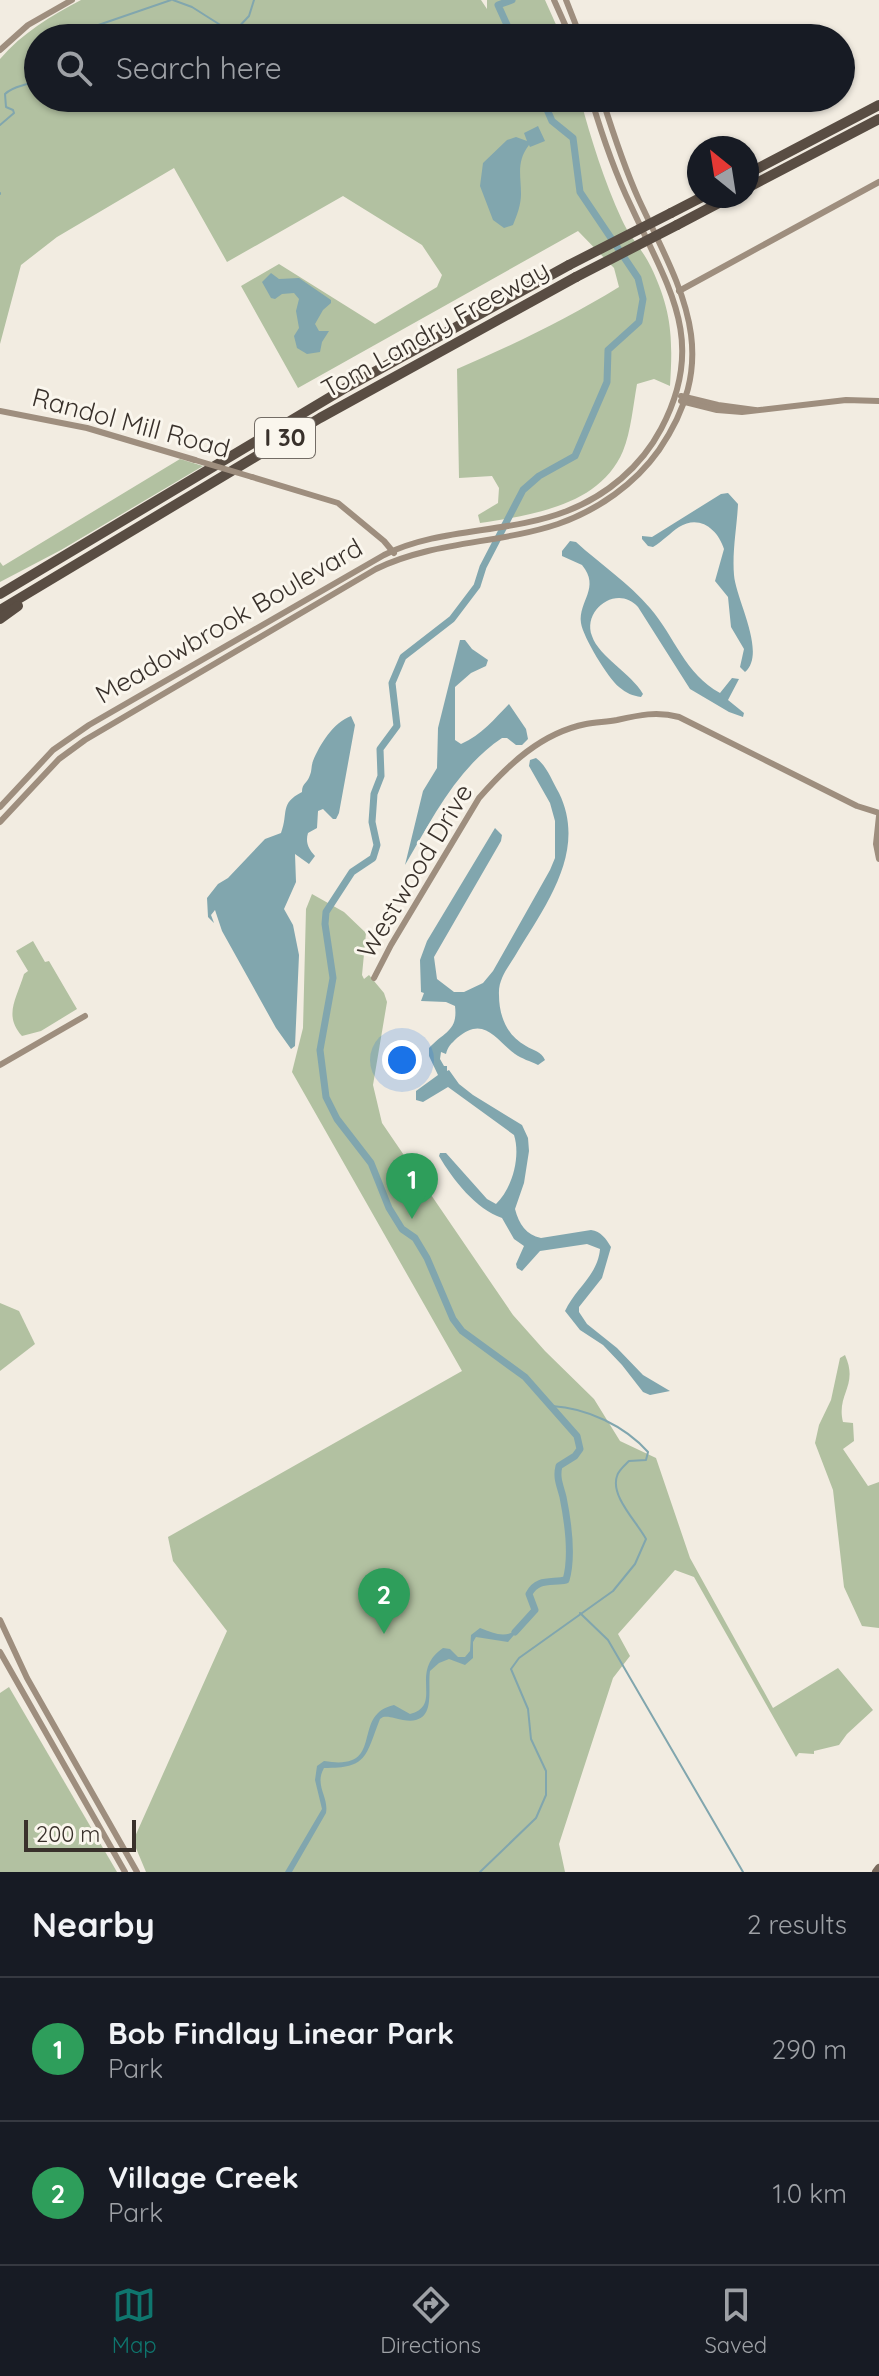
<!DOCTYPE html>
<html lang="en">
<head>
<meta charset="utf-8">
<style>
  body { margin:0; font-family:Quicksand,sans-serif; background:#242831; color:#f1f3f6 }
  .compass { position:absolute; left:687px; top:136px; width:72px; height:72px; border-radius:50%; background:#171b24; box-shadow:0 2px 6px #0004; rotate:330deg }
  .scale { position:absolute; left:24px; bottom:20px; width:112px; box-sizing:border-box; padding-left:8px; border:4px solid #39312b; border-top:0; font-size:22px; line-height:28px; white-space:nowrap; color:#39312b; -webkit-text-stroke:6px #faf6ed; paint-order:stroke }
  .you { position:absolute; left:402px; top:1060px; width:28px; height:28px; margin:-20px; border:6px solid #fff; border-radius:50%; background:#1a73e8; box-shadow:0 0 0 12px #1a73e833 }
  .badge { display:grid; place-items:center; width:52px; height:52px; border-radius:50%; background:#0f766e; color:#fff; font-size:26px; font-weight:700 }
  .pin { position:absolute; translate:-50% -66px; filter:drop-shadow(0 2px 4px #0008) }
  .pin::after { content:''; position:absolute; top:42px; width:28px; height:24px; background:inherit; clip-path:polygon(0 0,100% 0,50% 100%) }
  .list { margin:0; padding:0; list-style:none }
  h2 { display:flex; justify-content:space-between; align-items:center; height:104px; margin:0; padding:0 32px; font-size:34px }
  h2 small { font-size:26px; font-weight:400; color:#9ea1a6 }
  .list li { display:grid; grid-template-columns:52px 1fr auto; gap:24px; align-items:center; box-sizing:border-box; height:144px; padding:0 32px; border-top:2px solid #363941 }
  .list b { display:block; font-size:30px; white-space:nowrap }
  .list p { margin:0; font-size:26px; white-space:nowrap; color:#9ea1a6 }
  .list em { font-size:26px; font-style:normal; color:#9ea1a6 }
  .icon { flex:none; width:44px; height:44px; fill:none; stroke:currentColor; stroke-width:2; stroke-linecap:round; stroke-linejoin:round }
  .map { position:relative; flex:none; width:879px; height:1872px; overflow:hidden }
  .search { position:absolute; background:#171b24; box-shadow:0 2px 6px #0004; left:24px; right:24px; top:24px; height:88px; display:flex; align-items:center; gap:20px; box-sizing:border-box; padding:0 28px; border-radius:44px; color:#9ea1a6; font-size:30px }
  .sheet { height:392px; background:#171b24 }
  nav { display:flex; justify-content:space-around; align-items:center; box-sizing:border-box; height:112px; border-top:2px solid #363941; background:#171b24; font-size:22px; color:#9ea1a6 }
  nav a { display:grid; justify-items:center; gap:4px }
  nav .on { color:#0f766e }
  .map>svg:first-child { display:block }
  .green { fill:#b2c1a1 }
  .water { fill:#81a6ae }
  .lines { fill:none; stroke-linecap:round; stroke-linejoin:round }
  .stream { stroke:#81a6ae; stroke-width:2 }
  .river { stroke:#81a6ae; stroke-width:7 }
  .secondary { stroke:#9e8e7e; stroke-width:6 }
  .primary { stroke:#7a6b5d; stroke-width:8 }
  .highway { stroke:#594d43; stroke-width:10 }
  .secondary-bridge { stroke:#9e8e7e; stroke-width:6 }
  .highway-bridge { stroke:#594d43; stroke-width:10 }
  .labels { text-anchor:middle; stroke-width:6; stroke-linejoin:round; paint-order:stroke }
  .shield { fill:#faf6ed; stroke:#736c65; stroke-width:2 }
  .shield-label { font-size:24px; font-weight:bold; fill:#39312b }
  .street-label { font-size:26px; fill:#39312b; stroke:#faf6ed }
</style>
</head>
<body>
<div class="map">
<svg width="879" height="1872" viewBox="0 0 879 1872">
  <rect width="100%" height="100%" fill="#f2ece1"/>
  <g class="green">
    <path d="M81,0H481L487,9V0H545L562,38H38V98H580C591,139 604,181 622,220C629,236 643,250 651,267C672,311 673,338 670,386L654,379L637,384C633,406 631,431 623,451C600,506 531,515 480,523L478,515L498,503L499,488L492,476L459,478L457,369C513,345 567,319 619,287L614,268L578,231L298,388L241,286L279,264L375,324L437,287L442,275L422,245L343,196L227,262L174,168L57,237L21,265L0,344V59C22,33 51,16 81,0Z"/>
    <path d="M180,459L203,466L61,550L0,582V562L3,566Z"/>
    <path d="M312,894L344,912L366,933L362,975L364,979L369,975L384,993L387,1002L373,1085L382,1123L513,1315L545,1351L594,1399L620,1441L656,1458L690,1558L773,1708L838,1668L873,1710L847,1734L839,1745L814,1751V1754L799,1753L796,1757L694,1577L675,1570L618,1634L630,1656L613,1678L559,1844L565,1872H146L133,1841L227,1631L173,1561L168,1537L462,1371L292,1072L303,1028L306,909Z"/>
    <path d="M33,941L45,962L49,961L77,1009L41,1031L22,1036C3,1015 17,998 24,974L28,971L16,951Z"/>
    <path d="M0,1303L19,1311L35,1344L0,1371Z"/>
    <path d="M845,1355C859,1386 836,1394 843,1422L853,1423L854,1441L843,1449L868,1486L879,1482V1628L862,1626L844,1587L833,1490L815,1443L819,1425L831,1400L840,1358Z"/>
    <path d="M9,1687L117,1872H0V1693Z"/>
  </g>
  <g class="water">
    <path d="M538,126L545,141L530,147L529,145C516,162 521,175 521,194C521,205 517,215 513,225L504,228L493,220L480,186L483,163L507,140L516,137L527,141L524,133Z"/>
    <path d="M271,273L279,279L299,278L331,300V303L323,310L315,324L319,331H329L322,342L320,352L307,354L297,348L294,336L299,328L296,311L299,299L294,293L282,294L275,299L271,298L262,282Z"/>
    <path d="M728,493L738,504C737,527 732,551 734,575C736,600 767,653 745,672L740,667L744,649L731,627L728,597L715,581L724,549C718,529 699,514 679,527C670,533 663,541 653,547L648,546L642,539V536L652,537L721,494Z"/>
    <path d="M570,541L576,542C600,564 629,583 650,608C675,637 685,674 720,693L732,678L739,679L728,700L744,713L743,717L729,712L690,689L638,607C618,584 582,609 592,636C599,657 631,673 643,694L641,697C633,696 626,693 619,687C608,678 583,637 581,623C578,601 601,588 582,565L562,556V551Z"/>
    <path d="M460,640H465L472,649L488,660L486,666L471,673L455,687V740L461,744C482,735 494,719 509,704L526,729L528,739L522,745H516L507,738H502C457,768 432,819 405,865L423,791L437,768L438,728Z"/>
    <path d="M351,716L355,725L339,813L336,819H333L323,809L318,811L317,828L308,833C305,843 309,849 315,856L309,864L295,854L296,882L284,909L293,925L299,955L295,1046L291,1049L276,1028L222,931L215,910L211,915L214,923L208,917L207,898L218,884L228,878L265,839L281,833C289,812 279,804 302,792C302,783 307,784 310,775C312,771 311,766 313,761C320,744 333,723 351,716Z"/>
    <path d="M536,758C547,766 552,781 559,793C588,852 544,907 515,956C507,969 498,980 499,995C499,1016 507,1036 526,1046C534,1051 541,1051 545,1060L538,1065C530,1061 522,1059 515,1054C495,1039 484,1015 457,1038C451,1044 448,1046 446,1054L441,1052L440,1059L444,1066H447V1071L449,1070L459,1084L473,1095L522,1125L528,1138L529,1151L524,1183L515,1209C519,1224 526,1235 541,1238L591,1230C601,1231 606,1239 611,1247L602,1278L579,1307V1312L587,1324L617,1348L643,1375L670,1391L650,1395L643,1392L622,1365L603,1345L580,1330L565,1311C575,1289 598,1275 600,1249L587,1244L540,1251L522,1271L517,1268L516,1264L524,1246L514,1239L502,1218C476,1209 453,1180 439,1156L440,1153H446L487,1199L496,1204C512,1189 521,1157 514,1135L448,1087L423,1102L416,1100V1091L438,1075L429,1056V1048C445,1031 458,1031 455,1006L446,1002L421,1001L424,993L421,992L420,960L427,941L495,828L502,835L501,841L434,957L437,979L454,992H464L483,983L493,971L550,870L555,858V821L550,803L529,766L530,760Z"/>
    <path d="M480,1628C496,1634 505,1639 520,1628L508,1642L476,1637L473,1642V1658L465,1665L449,1659L439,1663L430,1671C427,1690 438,1726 403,1720C395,1719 391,1716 383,1717L380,1719C365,1757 368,1768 324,1768C314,1785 329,1797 326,1813L292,1872H285L322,1809L315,1780L317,1766L324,1761C388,1772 349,1715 394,1705L410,1714C444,1705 408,1672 443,1648L450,1649L458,1657H465L470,1651L471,1635Z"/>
  </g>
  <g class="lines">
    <g class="stream">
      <path d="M173,0L192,7L233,33L249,16L254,0"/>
      <path d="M73,38L78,32L171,0"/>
      <path d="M0,125L14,113L13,110L6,107L5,94C15,84 28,87 38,78"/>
      <path d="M0,193V194"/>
      <path d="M580,1613L608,1640L743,1872"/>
      <path d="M480,1872L536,1818L546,1795V1771L531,1739L528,1709L511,1669L519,1658L613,1591L635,1564L646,1539C637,1522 610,1496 617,1476C618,1471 625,1465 629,1461L646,1460L648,1452C625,1426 587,1408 552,1406"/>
    </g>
    <g class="river">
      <path d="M512,0L498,5L513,38"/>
      <path d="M515,1632L535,1610L529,1594C537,1578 551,1583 566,1580C573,1556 568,1522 563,1497C560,1485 556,1478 559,1466L575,1456L580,1449L577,1436L525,1377L462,1331L453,1319L427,1258L415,1238L402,1229L389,1208L371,1163L337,1119L326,1097L320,1050L333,978L325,924L326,912L352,872L373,858L377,845L372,822L374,794L381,776L380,749L397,726L392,683L403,657L452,619L477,586L483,567L523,490L539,476L575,456L607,382L608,350L639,322L643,299L638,278L580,192L573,138L552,121L542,98"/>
    </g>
    <g class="secondary">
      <path d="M554,0L571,38"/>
      <path d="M566,0L581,38"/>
      <path d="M0,50L28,25L72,0"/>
      <path d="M679,291L879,182"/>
      <path d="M681,396L718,405L755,410"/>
      <path d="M681,401L717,410L742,412L846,400L879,401"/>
      <path d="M0,411L87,428L195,460"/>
      <path d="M252,477L338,503L384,541L394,553"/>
      <path d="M0,807L53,750L89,725L384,555C440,527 508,534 567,511C606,496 641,467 661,429C708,341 668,287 631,206C614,171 602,135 591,98"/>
      <path d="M879,816L876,844L879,859"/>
      <path d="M0,822L59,759L85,740L376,569C433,541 498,544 558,524C598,510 635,484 659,450C724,355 681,290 639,200C624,167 613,133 602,98"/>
      <path d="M374,978L391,945L479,798C508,765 541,733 586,724C596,722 607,722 617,720C639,715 657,711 679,717L857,806L879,813"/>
      <path d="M0,1065L85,1016"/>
      <path d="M0,1620L27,1678L137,1872"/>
      <path d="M0,1652L125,1872"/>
    </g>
    <path class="primary" d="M876,1872L879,1868"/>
    <g class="highway">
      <path d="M747,174L879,105"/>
      <path d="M747,188L879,119"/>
      <path d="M671,213L704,196"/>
      <path d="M677,225L732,196"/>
      <path d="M0,594L347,387L569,265"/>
      <path d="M0,610L320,418L576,277"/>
      <path d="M0,619L18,606"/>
    </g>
    <path class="secondary-bridge" d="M195,460L252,477"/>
    <g class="highway-bridge">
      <path d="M569,265L671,213"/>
      <path d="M576,277L677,225"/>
    </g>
  </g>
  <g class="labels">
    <rect class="shield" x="255" y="418" width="60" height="40" rx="6"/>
    <g class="shield-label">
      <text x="285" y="446">I 30</text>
    </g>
    <g class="street-label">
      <text transform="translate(435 329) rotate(-29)" y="9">Tom Landry Freeway</text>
      <text transform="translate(131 423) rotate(15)" y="9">Randol Mill Road</text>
      <text transform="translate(229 621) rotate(-30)" y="9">Meadowbrook Boulevard</text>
      <text transform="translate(415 871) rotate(-59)" y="9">Westwood Drive</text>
    </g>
  </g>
</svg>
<svg class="compass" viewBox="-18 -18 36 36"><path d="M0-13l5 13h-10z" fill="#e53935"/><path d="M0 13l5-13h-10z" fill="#9ea1a6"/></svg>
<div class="scale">200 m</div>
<div class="you"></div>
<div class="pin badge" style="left:412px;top:1219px;background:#2e9e5b">1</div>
<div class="pin badge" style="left:384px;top:1634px;background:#2e9e5b">2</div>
<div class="search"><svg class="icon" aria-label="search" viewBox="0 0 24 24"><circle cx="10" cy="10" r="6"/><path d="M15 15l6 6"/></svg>Search here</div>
</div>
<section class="sheet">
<h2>Nearby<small>2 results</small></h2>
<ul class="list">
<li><span class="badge" style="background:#2e9e5b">1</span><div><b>Bob Findlay Linear Park</b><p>Park</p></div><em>290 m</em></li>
<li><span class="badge" style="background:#2e9e5b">2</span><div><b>Village Creek</b><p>Park</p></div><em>1.0 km</em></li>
</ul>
</section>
<nav>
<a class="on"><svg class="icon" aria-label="map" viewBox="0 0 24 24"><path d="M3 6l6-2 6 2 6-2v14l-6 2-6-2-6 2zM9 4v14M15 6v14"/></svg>Map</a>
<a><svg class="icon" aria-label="directions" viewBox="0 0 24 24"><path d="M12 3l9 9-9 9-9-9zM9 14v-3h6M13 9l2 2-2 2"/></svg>Directions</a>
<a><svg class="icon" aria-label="saved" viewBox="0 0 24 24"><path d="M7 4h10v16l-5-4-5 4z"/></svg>Saved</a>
</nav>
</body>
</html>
